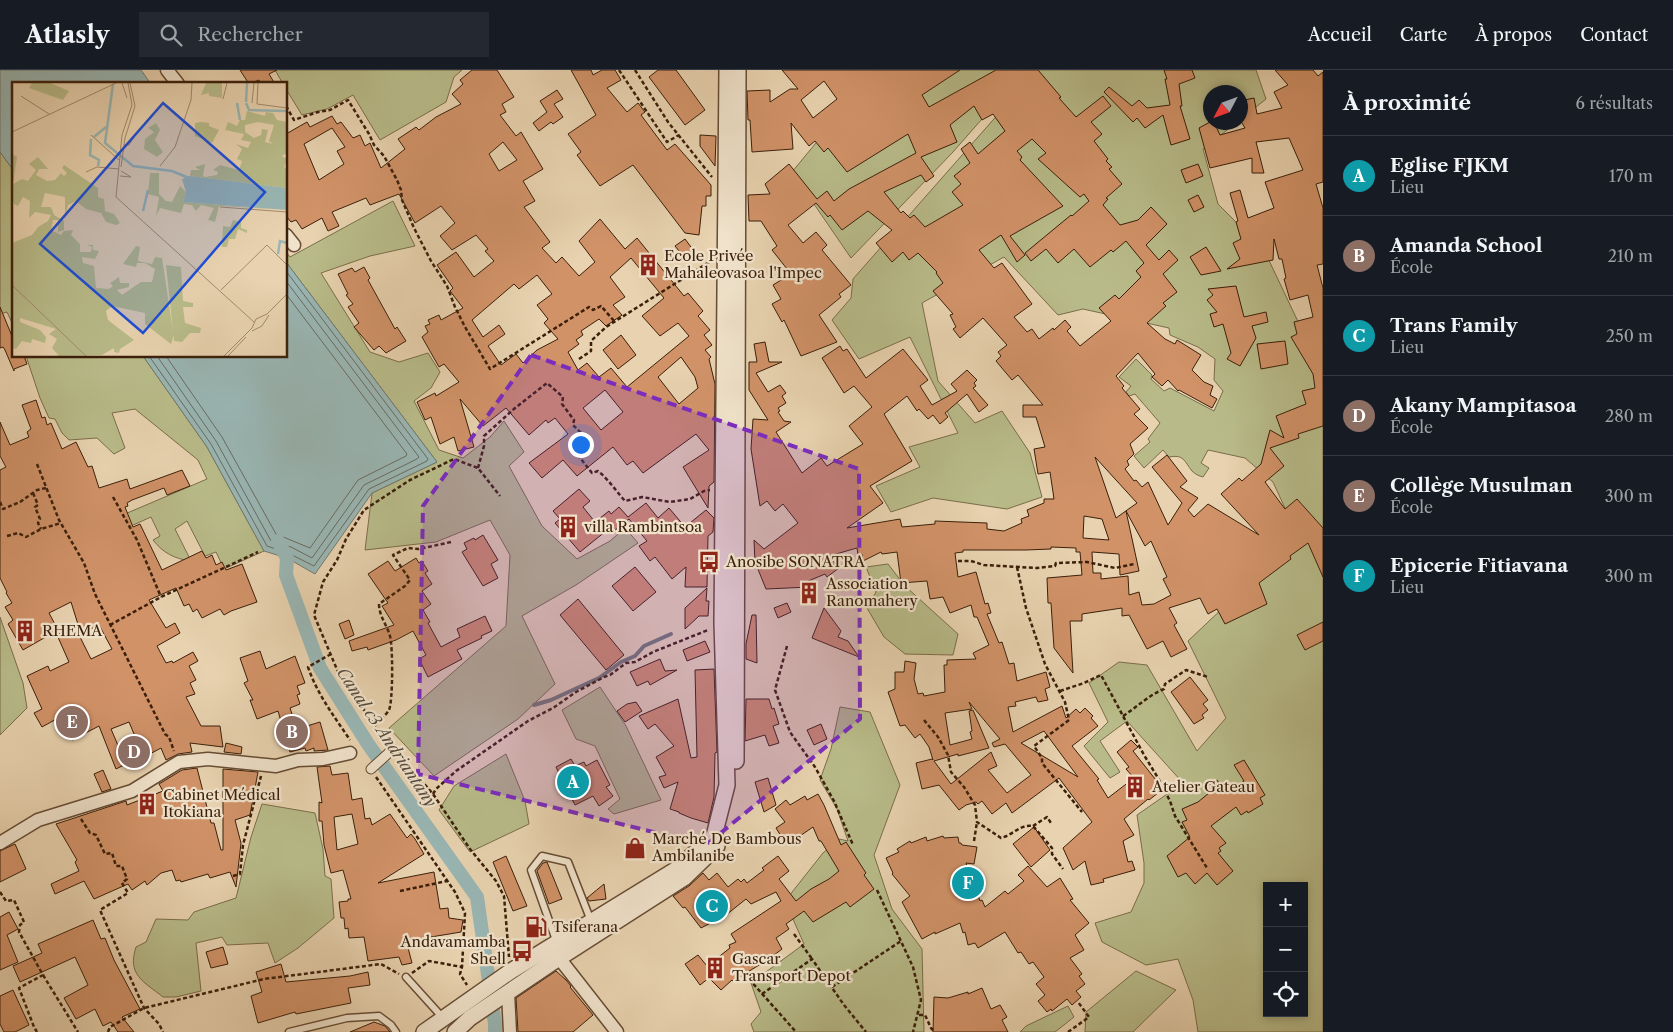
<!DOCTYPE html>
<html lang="fr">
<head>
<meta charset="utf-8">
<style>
  body { margin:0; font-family:"Libre Caslon Text",serif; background:#242831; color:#f1f3f6 }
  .controls { position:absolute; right:15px; bottom:15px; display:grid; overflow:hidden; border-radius:0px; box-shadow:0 2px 8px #0003 }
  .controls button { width:45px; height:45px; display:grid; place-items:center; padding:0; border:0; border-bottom:1px solid #363941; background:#171b24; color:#f1f3f6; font:25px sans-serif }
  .compass { position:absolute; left:1203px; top:15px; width:45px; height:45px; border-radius:50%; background:#171b24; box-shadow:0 2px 8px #0003; rotate:229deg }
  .you { position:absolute; left:580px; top:374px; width:18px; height:18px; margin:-12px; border:4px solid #fff; border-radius:50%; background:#1a73e8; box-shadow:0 0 0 8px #1a73e833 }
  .badge { display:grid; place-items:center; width:32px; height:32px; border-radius:50%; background:#db2777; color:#fff; font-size:16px; font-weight:700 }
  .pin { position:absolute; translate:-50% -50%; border:2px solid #fff; box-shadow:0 1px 5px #0006 }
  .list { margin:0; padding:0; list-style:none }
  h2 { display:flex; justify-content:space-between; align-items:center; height:65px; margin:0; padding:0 20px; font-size:21px }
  h2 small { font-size:16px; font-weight:400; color:#9ea1a6 }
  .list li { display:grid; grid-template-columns:32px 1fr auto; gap:15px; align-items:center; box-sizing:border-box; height:80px; padding:0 20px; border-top:1px solid #363941 }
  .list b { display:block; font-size:19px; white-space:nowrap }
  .list p { margin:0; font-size:16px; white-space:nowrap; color:#9ea1a6 }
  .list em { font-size:16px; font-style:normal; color:#9ea1a6 }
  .icon { flex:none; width:28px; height:28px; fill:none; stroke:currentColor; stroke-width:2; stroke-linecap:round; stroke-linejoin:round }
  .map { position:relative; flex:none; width:1323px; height:962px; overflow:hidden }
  header { display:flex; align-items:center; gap:30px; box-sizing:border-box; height:70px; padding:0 25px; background:#171b24; border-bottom:1px solid #363941 }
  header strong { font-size:24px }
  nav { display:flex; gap:28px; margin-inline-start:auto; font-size:18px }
  .search { width:350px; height:45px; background:#242831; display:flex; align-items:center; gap:12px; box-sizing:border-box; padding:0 18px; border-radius:0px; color:#9ea1a6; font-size:19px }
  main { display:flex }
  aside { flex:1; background:#171b24 }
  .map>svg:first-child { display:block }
  .green { fill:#b8bb89; stroke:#7a6d4a; fill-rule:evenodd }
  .water { fill:#99b6b4; stroke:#737a70 }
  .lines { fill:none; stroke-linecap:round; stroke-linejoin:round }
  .shore { stroke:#6a6a5f; stroke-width:1 }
  .stream { stroke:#737a70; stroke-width:4 }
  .canal { stroke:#99b6b4; stroke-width:14 }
  .building { fill:#d19268; stroke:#3b1f0a; fill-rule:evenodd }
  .service-casing { stroke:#664c33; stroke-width:9 }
  .pedestrian-casing { stroke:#664c33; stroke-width:11 }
  .minor-casing { stroke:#664c33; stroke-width:15 }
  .tertiary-casing { stroke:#664c33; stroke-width:18 }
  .path { stroke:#3b1f0a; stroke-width:2.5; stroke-dasharray:4 2.5; stroke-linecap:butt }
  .service { stroke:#f0e2cb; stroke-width:6 }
  .pedestrian { stroke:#f0e2cb; stroke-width:9 }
  .minor { stroke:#f0e2cb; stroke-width:12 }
  .tertiary { stroke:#f0e2cb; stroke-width:15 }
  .marked { fill:#7b2cbf; fill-opacity:0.2; stroke:#7b2cbf; stroke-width:4; stroke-dasharray:10 6; stroke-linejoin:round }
  .labels { text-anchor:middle; stroke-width:4.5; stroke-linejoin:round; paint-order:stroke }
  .poi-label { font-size:15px; fill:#3b1f0a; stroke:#f0e2cb; text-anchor:start }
  .water-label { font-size:16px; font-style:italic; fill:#574c3d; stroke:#f0e2cb }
  .inset-river { fill:none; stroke:#99b6b4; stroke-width:2.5 }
  .inset-road { fill:none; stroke:#a38a6d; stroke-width:1 }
  .view { fill:#1d4ed8; fill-opacity:0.15; stroke:#1d4ed8; stroke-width:2.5 }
  .inset-edge { fill:none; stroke:#3b1f0a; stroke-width:2.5 }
</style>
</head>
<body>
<header>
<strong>Atlasly</strong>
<div class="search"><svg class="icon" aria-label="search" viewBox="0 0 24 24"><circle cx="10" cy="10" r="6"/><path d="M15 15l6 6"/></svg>Rechercher</div>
<nav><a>Accueil</a><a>Carte</a><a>À propos</a><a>Contact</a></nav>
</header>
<main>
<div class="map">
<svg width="1323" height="962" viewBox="0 0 1323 962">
  <rect width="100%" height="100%" fill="#e8d2af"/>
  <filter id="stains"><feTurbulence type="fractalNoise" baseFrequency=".004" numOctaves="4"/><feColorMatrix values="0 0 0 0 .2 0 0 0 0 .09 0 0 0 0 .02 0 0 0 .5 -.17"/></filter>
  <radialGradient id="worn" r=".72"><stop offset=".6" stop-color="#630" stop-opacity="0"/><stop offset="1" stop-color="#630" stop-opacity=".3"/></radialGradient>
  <g class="green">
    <path d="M275,0H462L454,7L446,32L380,70L353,25L327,39L302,45L286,19V14H283Z"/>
    <path d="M893,0H1025L953,82L851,188L792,102L834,51Z"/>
    <path d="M1037,0H1256L1266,29L1241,49L1240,22H1210V52L1236,53L1203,79L1218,134L1264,180L1303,262L1323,290V962H1198L1193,930L1178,889L1146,895L1102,872L1095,853L1131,842L1144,813V793L1137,745L1183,713L1127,651L1100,671L1120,702L1110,708L1084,676L1108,652L1089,613L1119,592L1147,595L1197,681L1226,648L1188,571L1261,502L1296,462L1273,412L1245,388L1208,380L1201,393L1209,398L1203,407C1199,406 1195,404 1192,401C1184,391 1184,384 1169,387L1163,380L1144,398L1134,386L1150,372L1148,369L1160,353L1135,324L1129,326L1126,322L1131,316L1119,307L1136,289L1152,305L1151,309L1164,321L1170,318L1214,341L1223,321L1214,310L1215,289L1198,277L1170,265L1169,258L1083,239L1058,245L1004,187L922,233L938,311L975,353L1002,341L1030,383L1042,427L1007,439L933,428L891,442L876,416L920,397L909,377L958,363L910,267L859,289L832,250L851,228L853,209ZM1267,816H1304V943H1267Z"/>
    <path d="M0,82L14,101V257L7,242L0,244Z"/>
    <path d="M393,131L415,176L370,186L321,203L370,282L399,292L428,283L440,302L431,318L414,331L439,380L463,388L490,367L504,351L524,382L509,396L542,456L577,489L610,471L625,458L638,473L576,515L522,546L555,614L518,649L434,706L389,658L506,556L510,485L490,450L436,472L365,480L372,423L437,392L286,192V182L290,187Z"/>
    <path d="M26,286H143L207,377L264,481L224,499L216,482L205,486L187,451L175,459L191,491C175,489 163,483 153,470L160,466L151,447L131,456L125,444L207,409L198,390L135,339L112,343L125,378L114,384L97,368L69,370L62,363L55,349L49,348L40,328Z"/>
    <path d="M888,494L905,516L958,564L953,585L905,584L884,567L867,538L876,522L866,497Z"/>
    <path d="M0,547L23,613L27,638L0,665Z"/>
    <path d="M600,617L626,656L661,730L614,744L608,739L620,729L595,676L576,669L562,640Z"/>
    <path d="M840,637L870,642L900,715L874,785L892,839L922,879L924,962H754L751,954L761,942L751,913L804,874L785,831L823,783L839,769L848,771L837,739L820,710L831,679Z"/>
    <path d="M506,684L525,731L529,754L470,782L439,740L454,716Z"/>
    <path d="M262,734L315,743L323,779L325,806L331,809L334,848L298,878L275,893L268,873L227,875L222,867L196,873L201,921L176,927H163C143,911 127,905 136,877L146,872L156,849L188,850L194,842L236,828L251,767Z"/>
    <path d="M1136,901L1176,920L1133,962H1085L1086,942Z"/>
    <path d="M1068,936L1074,947L1055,962H1020L1026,956Z"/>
  </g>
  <g class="water">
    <path d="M0,0H141L151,14H14V101L0,82Z"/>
    <path d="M286,192L437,392L372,423L315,504L287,488L264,481L207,377L143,286H286Z"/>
  </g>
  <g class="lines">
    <g class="shore">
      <path d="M149,286L211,374L267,476L288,483L314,496L369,419L427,391L428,389L286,201"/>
      <path d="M157,286L216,371L271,471L291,477L312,488L364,415L417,389L419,387L286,211"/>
      <path d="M166,286L222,367L276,464L310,478L358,410L406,386L407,384L286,224"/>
    </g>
    <path class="stream" d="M534,635L551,630L599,608L621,592L635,586L644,576L671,564"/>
    <path class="canal" d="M278,471L287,488L286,505L320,598L368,674L477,827L495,954V962"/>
  </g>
  <g class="building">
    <path d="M240,0H277L269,4L275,14H261L259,10L249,14Z"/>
    <path d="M472,0H497L514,27L502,34L506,42L500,45L516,66L521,62L543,99L523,111L535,131L524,137L550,172L542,178L556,193L562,187L579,206L595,192L579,171L600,149L625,179L637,168L684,226L688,223L703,241L698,246L710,260L704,265L712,275L705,280L711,287L709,289L715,314L714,412L709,416L708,438L683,397L709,380L696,364L643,403L633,391L627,395L613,377L577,406L563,390L542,408L529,393L568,364L555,348L548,353L546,350L529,365L506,338L483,356L460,329L474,377L458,381L454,367L440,374L431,347L425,350L417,332L435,323L436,326L459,312L444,294L439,297L422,267L428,262L425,256L430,254L428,250L439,245L441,250L463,238L450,221L453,218L437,195L456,182L474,207L494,191L485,181L488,179L476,165L452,180L440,166L455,153L441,136L415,153L399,124L370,135L366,128L332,142L339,156L328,161L322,148L302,159L296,150L291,152L286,146V64L307,52L310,57L332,46L337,54L341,52L353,68L360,65L365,76L370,73L381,98L405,79L398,69L416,57L419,60L436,47L461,34L452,24L463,14L460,10ZM332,58L345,77L337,81L344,94L319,110L304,74ZM503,72L517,90L499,101L489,84ZM631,188L664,228L642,246L660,266L678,253L689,266L627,317L611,298L599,307L587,293L578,300L568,282L579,274L576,270L583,265L581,261L599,249L606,256L622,245L613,235L625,227L610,207ZM537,205L552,224L537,235L548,249L544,253L558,269L537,280L523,293L516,284L501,295L488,276L505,264L499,255L483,267L472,250L514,214L519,219ZM681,287L695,307L698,318L679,334L658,307ZM605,320L623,342L601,360L583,338Z"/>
    <path d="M571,0H591L593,5L602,0H615L621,10L607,18L627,42L638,33L645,42L641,45L667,80L675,74L711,115V126H706V136H702L699,165L685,163L633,95L600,116L577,85L581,82L568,64L596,45Z"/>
    <path d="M658,0H676L705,40L685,55L649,7Z"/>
    <path d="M782,0H960L922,25L929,37L996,0H1038L1061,27L1059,28L1076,47L1103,26L1111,36L1091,52L1102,64L1094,71L1108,89L1106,91L1112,97L1109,99L1122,114L1106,128L1108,129L1103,135L1120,155L1138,150L1151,137L1167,154L1146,175L1159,190L1169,180L1178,190L1163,204L1177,222L1163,233L1166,236L1147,253L1165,269L1175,274L1177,270L1201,285L1192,300L1204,312L1213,316L1210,325L1217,329L1212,338L1179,320L1178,321L1168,310L1162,316L1152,307L1155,304L1138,283L1116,306L1124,316L1122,318L1140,339L1134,344L1148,358L1130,374L1134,384L1127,391L1129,395L1125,399L1134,411L1136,410L1142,417L1148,412L1168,455L1182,433L1152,397L1167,385L1187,411L1180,417L1198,428L1188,440L1194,447L1208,434L1259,465L1221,424L1239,408L1242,411L1261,394L1270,360L1284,368L1276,346L1306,334L1302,321L1315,318L1313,304L1291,267L1297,264L1294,252L1313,247L1308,225L1290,230L1284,209L1286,208L1282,189H1279L1274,169L1273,190L1227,199L1240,189L1233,173L1241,169L1236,152L1238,151L1230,123L1240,120L1248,148L1274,138L1265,112L1303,100L1289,68L1256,72L1264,103H1252V88L1210,98L1199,58L1210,52H1214L1220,65L1245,58L1240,50V31L1254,28L1257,44L1282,38L1274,22L1288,15L1275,0H1313L1318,6L1323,2V112L1316,114L1323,138V194L1317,195L1323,218V356L1298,364L1299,368L1270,378L1284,396L1265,412L1285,439L1297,429L1323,458V507L1308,473L1290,486L1291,489L1259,513L1267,534L1225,554L1217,539L1208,544L1200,528L1169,538L1177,553L1174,555L1187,579L1171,587L1163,571L1147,579L1129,545L1122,546V538L1082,544V551H1070L1073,603L1054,578L1051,533H1048L1047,508L1082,505L1080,482H1076V478L1051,477V479L1026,480H963V482L955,483L958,507L976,502L985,534L988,533L991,543L987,544L999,573L1002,572L1009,594L1014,593L1017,611L1046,602L1050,617L1045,619L1048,630L1038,632L1036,627L1015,632L1016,636L1008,637L1013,662L1062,636L1066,648L1076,639L1080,643L1085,638L1093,646L1091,648L1098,656L1072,676L1099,709L1097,710L1108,728L1134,708L1126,699L1129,697L1117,682L1131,670L1138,677L1133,681L1163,719L1149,730L1148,729L1124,749L1134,765L1123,771L1128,792L1132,791L1135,800L1103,809L1104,812L1091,815L1085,791L1073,800L1063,778L1092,752L1059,708L1012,743L1006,733L992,744L982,731L978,734L976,732L966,735L959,740L939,715L922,719L916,693L932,689L933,690L929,677L920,664L915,668L905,655L900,656L888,622L895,619V602H904L905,591L916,593L914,609L918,624L923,623L924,626L945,622L944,595H947V590L976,589L973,583L989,575L977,547H974L971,535L950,543L943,527L930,529L927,511L901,513L897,482L882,484L881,482L863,491L862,484L858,485L857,478L829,486L839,498L827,507L825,504L806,512L810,517L766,519L755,492L754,470L764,479L798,453L783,434L775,441L767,431L760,436L751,379L753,349L768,350L749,320V292H757L754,274L765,272L769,292H782L756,303L768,322L780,315L786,323L782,326L786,333L778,338L780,341L778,342L784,351L791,352L776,362L802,403L821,388L827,396L863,374L849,356L872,337L854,316L844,323L822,288L840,276L843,281L847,279L866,308L903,279L928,310L920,316L932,335L957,321L951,314L967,300L977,310L974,313L976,316L973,318L988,335L979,342L967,324L945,343L948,347L940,354L933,345L928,349L919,339L917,341L907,326L884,344L912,391L870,416L883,433L847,458L900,449L902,457L935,454V451L987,453V459L1004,461L1022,453L1021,449L1029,446L1027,440L1044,433V429H1054L1050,402L1038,404L1034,379L1045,377L1036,347H1023V335H1043L1018,305L1012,310L996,291L1001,286L998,282L1007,275L983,248L960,268L953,259L956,257L950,245L953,244L933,221L943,213L936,203L937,202L918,183L909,190L903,182L892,192L876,173L892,160L868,141L842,160L830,145L828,147L816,133L788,155L803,173L816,162L827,175L822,180L851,215L839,224L841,227L819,245L837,272L801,286L784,250L782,252L772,234L781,229L773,215L791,204L772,180L777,176L761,151H749L748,125L770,124L765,114L789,94L817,129L827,121L834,131L849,119L916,83L908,64L847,102L828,78L824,82L815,71L809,76L791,53L793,79L752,82L750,50H748L747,21L770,20V32L790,19H798ZM824,11L837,29L813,48L801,30ZM974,36L982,50L993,44L1005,61L978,84L970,72L961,79L970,93L954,106L961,114L952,122L963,135L925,157L914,145L910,148L903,141L901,143L884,122L921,105L926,112L934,106L921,87L957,72L950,55ZM1032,69L1046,83L1038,89L1080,127L1084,124L1089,131L1072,146L1071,145L1025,183L1031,191L1046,179L1058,193L1074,179L1090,197L1111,180L1113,182L1126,171L1144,193L1136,201L1141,207L1119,229L1115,225L1099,238L1111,251L1080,276L1067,261L1071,257L1065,250L1054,260L1053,258L1039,269L1032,259L1027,262L1014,247L1032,234L1002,193L994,198L979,180L1001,165L1017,192L1025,185L1010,166L1063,136L1020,90L1022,87L1017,81ZM1095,387L1137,433L1116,448ZM1126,441L1145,476L1151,471L1167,507L1163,509L1171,525L1154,534L1142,535L1139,522L1129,525L1128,506L1101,509V503H1093L1092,482L1119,484L1120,505L1139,501ZM1084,446L1102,449L1109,470L1083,468ZM969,632L1000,669L992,673L994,677L1005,674L1031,705L1007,723L988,700L997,696L991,682L951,714L934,691L958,684V686L989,678L973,640L969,641L972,661L970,662L972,669L950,675L945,643L972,639ZM1044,661L1078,707L1021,673Z"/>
    <path d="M1164,0H1192L1195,8L1179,14L1182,36H1180L1190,69L1171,75L1163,45L1145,58L1137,48L1133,52L1104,22L1109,17L1132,36L1139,30L1147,38L1170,35L1165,9H1167Z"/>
    <path d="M557,20L563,29L554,34L563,47L553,54L551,52L539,61L533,53L547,42L540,31Z"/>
    <path d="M700,65L716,66L715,96L700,76Z"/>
    <path d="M1198,94L1203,106L1186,113L1181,100Z"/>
    <path d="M1198,125L1204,137L1194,142L1188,130Z"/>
    <path d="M685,169L697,185L688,192L675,176Z"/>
    <path d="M1206,177L1221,201L1201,205L1190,187Z"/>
    <path d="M364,197L370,208L368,210L395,259L397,257L406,271L386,283L379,276L374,280L354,257L359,253L348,237L353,234L346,225L348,224L338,204L352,198L355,202Z"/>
    <path d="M1236,216L1244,247L1266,242L1268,252L1252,256L1256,268L1240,296L1227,289L1231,283L1223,254L1214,257L1210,244L1217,242L1207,230L1213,225L1208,219Z"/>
    <path d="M0,237L14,271V286H24L27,294L14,299V301L5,280L3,277L0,278Z"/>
    <path d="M621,265L636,285L618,299L603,280Z"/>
    <path d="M1285,271L1288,294L1261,299L1257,274Z"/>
    <path d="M36,330L42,348L45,347L47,355L51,353L62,379L76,372L88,397L92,396L99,418L127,409L130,419L182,400L190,416L167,425L164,418L132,430L127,433L128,436L125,437L133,457L140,454L162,500L202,481L206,488L212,485L216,495L222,492L226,500L242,494L257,532L231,541L224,545L220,539L202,548L197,539L193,542L189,534L184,536L176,518L149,530L166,558L175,553L180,563L157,576L166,593L172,591L173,593L193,582L198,591L189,596L196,610L190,613L195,624L186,627L201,656H220L223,677L190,673L192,682L178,684L166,690L161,678L129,695L128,693L116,699L99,656L72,670L60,647L42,657L34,643L42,639L27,606L48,596L50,601L69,592L57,565L75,557L91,589L112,579L99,555L81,564L71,532L49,543L58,560L23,580L8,554L13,550L5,537L12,533L6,523L7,522L0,508V400L6,397L0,386V352L10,375L29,367L27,362L31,359L22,335ZM129,652L137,671L120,680L111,659Z"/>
    <path d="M579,419L590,431L583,437L595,452L609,441L611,444L619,437L628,447L646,433L658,448L669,438L685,457L706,440L714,448L713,462L708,466L707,517H685L686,497L672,509L655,487L650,491L639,476L647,471L629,449L614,461L611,457L580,482L555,453L560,449L553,441Z"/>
    <path d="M483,465L498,490L491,494L498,508L483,516L462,482L467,479L464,473L474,468L475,470Z"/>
    <path d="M416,488L419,493L422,491L428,501L425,503L432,514L422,521L431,534L423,540L430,552L428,553L441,577L460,567L457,559L485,546L492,561L481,566L482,568L457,580L462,589L428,607L419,589L426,585L413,561L396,570L368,580L367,577L352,581L349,571L394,555L382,536L388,533L368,504L388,491L395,501Z"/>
    <path d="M635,497L656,522L633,541L612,516Z"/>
    <path d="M707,518L706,531H709L708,546H699L685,559V538Z"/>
    <path d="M578,529L624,585L606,600L560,545Z"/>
    <path d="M787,533L791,542L778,548L774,538Z"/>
    <path d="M824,538L841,561L838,567L848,571L859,587L812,568Z"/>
    <path d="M752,545H756L757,593L746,589V574Z"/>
    <path d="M349,550L354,565L345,569L339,554Z"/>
    <path d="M1323,552V571L1305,580L1297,565Z"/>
    <path d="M705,571L710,582L687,591L683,580Z"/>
    <path d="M260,581L266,599L295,586L305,613L297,616L300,624L297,625L300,634L290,638L297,659L320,652L328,680L314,681V678L306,681L305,678L290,682L278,641L257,649L250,630H253L244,613L248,611L240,588Z"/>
    <path d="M660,589L665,601L677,600L650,615L648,611L637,616L630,602Z"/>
    <path d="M714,599L717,682L715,683L714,727L708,753L691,748L679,743V742L670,739L678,712L664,718L659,707L666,705L656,687L674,676L655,654L648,659L639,646L678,629L691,688L697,687L695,600Z"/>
    <path d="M1190,607L1208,630L1203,634L1208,640L1202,645L1204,648L1194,654L1171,622Z"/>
    <path d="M746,629H769L772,639L774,638L779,654L773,656L779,673L769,676L765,665L745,671Z"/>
    <path d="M636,632L642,641L625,652L617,641L627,634Z"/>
    <path d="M821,654L827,669L814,675L807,660Z"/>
    <path d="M226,673L242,677L241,684L224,682Z"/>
    <path d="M571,689L575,696L584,692L586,696L597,690L610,715L606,717L613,726L599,736L593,726L575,735L556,697Z"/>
    <path d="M1244,690L1265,725L1260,728L1263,734L1248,743L1247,741L1241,745L1236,737L1211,756L1226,773L1219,778L1221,781L1218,783L1233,801L1217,815L1207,803L1195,814L1186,803L1178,807L1167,786L1190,767L1182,752L1187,750L1182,739L1198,732L1209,723L1205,718L1217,710L1225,722L1244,711L1234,695Z"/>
    <path d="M330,696L332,705L348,703L352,730L362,728L365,749L370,748L372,755L390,744L407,768L411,764L415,769L424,784L378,813L434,802L440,839L448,838L449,848L463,850L461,862L425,868V871L407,874L412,893L402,895L399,887L368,891L364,867L349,868L348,858L345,859L344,848H341L339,832L348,831V829H351L343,800L331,803L324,775L322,751H319V732L322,733L317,697ZM352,744L358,774L337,780L334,747Z"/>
    <path d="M197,698L211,753H214L221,780H223V699L258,702L250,745L235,750L241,773L236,817L230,802L210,808L208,804L181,812L180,810L176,811L172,800L161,803L147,815L145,811L132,820L128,814L94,829L84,811L55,824L51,814L79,801L75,792L77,790L56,754L126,731L127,735L163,721L159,714L182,700Z"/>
    <path d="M103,700L111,719L102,722L94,704Z"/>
    <path d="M768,708L776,735L764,742L755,712Z"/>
    <path d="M818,724L824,735L841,775L846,772L866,803L864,805L874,819L850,837L846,832L813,852L804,841L786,854L789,859L776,868L782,879L769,889L733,911L732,910L721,920L709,908L700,915L685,894L698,885L707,896L730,878L729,875L736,872L731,864L781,831L776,822L751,834L746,829L721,849L720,848L701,858L685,837L683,838L673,826L689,816L703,803L709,810L717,803L728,817L738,809L741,812L744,809L747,813L764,800L762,798L778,786L789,801L779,809L796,831L811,819L829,809L839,801L821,771H819L813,757L797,768L795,765L784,771L776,758L785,752L775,739L786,730L790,735L805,726L807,730Z"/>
    <path d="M1034,757L1050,780L1031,797L1013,774Z"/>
    <path d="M943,766L944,768L958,767L959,773H961L962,775L977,777L974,794L966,793L980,831L982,830L985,837L1005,821L1008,824L1024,811L1018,805L1028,796L1047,817L1060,808L1073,829L1070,830L1089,853L1075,865L1084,880L1070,888L1082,904L1079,906L1085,914L1076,921L1081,927L1072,935L1067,929L1052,941L1051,939L1047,942L1038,931L1045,925L1036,914L1044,907L1033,892L1029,894L1021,882L1018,883L1005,862L978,878L975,873L968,875L965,862L963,863L960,853L935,864V862L922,869L902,832L910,826L892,804L893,803L886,788L899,782L897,779L910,771L911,773L926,767L927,771Z"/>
    <path d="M15,774L26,799L0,812V781Z"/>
    <path d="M506,786L527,836L513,841L493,792Z"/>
    <path d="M547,792L562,829L549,834L537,801L543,793Z"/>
    <path d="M604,814L606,829L589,831L587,828Z"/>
    <path d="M9,842L18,859L7,865L18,892L0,900V847Z"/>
    <path d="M93,850L101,869L105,868L114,890L140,939L122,947L134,962H118L111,952L103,956L95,939L76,949L64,928L88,915L75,887L20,912L13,896L42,883L38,874Z"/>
    <path d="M223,877L228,894L211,898L206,882Z"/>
    <path d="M281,894L286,912L350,906L368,902L370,915L348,918L351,933L296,944L295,942L258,953L251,926L262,922L256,902Z"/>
    <path d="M556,901L566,910L571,916L570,917L593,945L573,962H518L516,928Z"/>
    <path d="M982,918L991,939L1000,935L1007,947L1002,950L1008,962H933L934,927L948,928L968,922V924Z"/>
    <path d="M13,920L29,955L15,962H4L0,954V926Z"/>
    <path d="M374,952L385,956L390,962H350Z"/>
  </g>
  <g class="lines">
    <g class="service-casing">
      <g id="service">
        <path d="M557,873L531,800L542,786L568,792L591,851"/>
        <path d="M406,907L443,948"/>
        <path d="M289,962L347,948L379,946L391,955L396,962"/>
      </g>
    </g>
    <g class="pedestrian-casing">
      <path id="pedestrian" d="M371,699L393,679"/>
    </g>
    <g class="minor-casing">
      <g id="minor">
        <path d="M167,0L178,14"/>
        <path d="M286,165L294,175"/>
        <path d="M0,773L38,750L132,721L179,692L208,689L276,696L298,690L323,689L350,683"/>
        <path d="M559,888L617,962"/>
        <path d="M508,923L510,962"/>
      </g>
    </g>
    <g class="tertiary-casing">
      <g id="tertiary">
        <path d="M736,691L738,0"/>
        <path d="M424,962L511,901L677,799L714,766L727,715L722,553L727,0"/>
        <path d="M455,962L470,948L550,894L684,808L717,776"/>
      </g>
    </g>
    <g class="path">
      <path d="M619,0L667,72L679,65"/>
      <path d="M635,0L668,52L712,107"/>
      <path d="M286,36L294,50L318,42L330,40L348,30L369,64L374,75L384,86L397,110L401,120L402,130L414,158L431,191L447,216L455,237L465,257L490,299L589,237L593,240L601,236L615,252"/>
      <path d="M579,289L591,281V271L606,257L711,191"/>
      <path d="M37,394L59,450L84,493L95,524L165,664L169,667L174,681"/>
      <path d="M478,398L484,376V366L515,338L547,313L563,327L562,334L574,350L573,355L585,367L586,375L577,382V384L592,403L598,401C609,410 616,421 625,431L642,427L670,432L690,429L704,421L710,420"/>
      <path d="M33,423L38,435L35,437L40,449L38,453L41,459"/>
      <path d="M113,427L137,470L161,527"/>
      <path d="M0,432L3,439L20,432L37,420L46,418"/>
      <path d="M7,466L18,463L26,467L41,459L61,453"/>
      <path d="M958,491H971L984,495L1037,498L1055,496L1056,493L1087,492L1115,498L1134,494"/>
      <path d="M1017,497L1026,538L1045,594L1065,632L1069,650L1034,676L1042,688V693L1082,742"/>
      <path d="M110,555L161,527L258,482"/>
      <path d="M787,576L775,620L790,662L815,697L834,731L853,775"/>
      <path d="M331,584L308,597C317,624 334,646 350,670"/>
      <path d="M1060,621L1084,613L1101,605L1144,685L1158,708L1170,731L1175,746L1207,798"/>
      <path d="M1123,646C1137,637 1149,625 1164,619L1165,614L1186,600L1208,607"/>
      <path d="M924,650L938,667L948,685L951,702L964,717L975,735L977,752L1001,768C1013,765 1020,754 1033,756L1052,778V784L1063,799"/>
      <path d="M376,654C380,650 386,645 389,640C393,631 393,577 390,566C387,555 379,546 379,534L405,516L410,510L393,485L408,478L419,479L451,472"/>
      <path d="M388,672L341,609L314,545L323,512L337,490L346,469L364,440L410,410L454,389L478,398L500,426"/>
      <path d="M399,685L433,724L470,779L496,811L504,826L509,887"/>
      <path d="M376,707L455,822L465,843L462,897L460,904L467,915"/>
      <path d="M433,724L436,719L456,701L528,651L553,638L576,622L604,607L610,605L626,593L635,592L653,582L708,560"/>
      <path d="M81,749L90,763L96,765L105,784L112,783L116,796H122L127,809L122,813L128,823L100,840L144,938L159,954L163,962"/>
      <path d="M1033,756L1047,747L1051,753"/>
      <path d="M974,771L977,752"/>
      <path d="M233,806L240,804L243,775L261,706"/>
      <path d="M877,820L913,897L921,930L913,962"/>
      <path d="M400,821L447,811"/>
      <path d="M0,822L6,831L14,830L24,852L20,855L19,862L43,905L19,918L34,957L37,962"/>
      <path d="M794,864L812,889"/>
      <path d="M412,903L429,891L462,897"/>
      <path d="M43,905L78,962"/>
      <path d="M749,909L796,962"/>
      <path d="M832,917L901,871"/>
      <path d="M762,924L812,889L844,935L866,962"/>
      <path d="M919,945H925L931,958L935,962"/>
      <path d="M108,962L110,957L144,938L264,909L381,894L399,904"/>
      <path d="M1068,962L1089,947L1078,932"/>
    </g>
    <use href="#service" class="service"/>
    <use href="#pedestrian" class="pedestrian"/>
    <use href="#minor" class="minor"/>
    <use href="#tertiary" class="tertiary"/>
  </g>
  <path class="marked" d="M531,285L859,399L860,649L706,775L418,704L423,436Z"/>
  <defs>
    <g id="building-bare" transform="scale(1.725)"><path d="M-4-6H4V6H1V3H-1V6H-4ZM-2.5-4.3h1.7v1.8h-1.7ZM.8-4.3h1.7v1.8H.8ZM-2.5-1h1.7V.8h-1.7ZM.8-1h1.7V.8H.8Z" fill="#8f2418" stroke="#f0e2cb" stroke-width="2.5" paint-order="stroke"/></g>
    <g id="bus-bare" transform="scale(1.725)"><path d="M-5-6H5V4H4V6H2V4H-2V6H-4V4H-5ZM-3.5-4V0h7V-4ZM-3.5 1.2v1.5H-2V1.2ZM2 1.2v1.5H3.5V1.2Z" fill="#8f2418" stroke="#f0e2cb" stroke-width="2.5" paint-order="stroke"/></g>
    <g id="shop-bare" transform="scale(1.725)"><path d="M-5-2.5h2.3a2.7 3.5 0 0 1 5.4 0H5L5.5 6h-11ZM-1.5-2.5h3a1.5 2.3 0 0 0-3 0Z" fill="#8f2418" stroke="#f0e2cb" stroke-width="2.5" paint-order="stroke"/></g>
    <g id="fuel-bare" transform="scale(1.725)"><path d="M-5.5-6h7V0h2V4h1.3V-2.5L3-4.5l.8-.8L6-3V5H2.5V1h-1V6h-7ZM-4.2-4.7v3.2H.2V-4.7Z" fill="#8f2418" stroke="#f0e2cb" stroke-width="2.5" paint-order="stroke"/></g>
  </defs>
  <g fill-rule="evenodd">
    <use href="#building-bare" x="648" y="195"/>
    <use href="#building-bare" x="568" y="457"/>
    <use href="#bus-bare" x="709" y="492"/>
    <use href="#building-bare" x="809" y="523"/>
    <use href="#building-bare" x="25" y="561"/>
    <use href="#building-bare" x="1135" y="717"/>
    <use href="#building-bare" x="147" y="734"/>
    <use href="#shop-bare" x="635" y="778"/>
    <use href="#fuel-bare" x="536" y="857"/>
    <use href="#bus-bare" x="522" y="881"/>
    <use href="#building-bare" x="715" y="898"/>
  </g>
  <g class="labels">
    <g class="poi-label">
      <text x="664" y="191">Ecole Privée<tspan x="664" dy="17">Mahaleovasoa l'Impec</tspan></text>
      <text x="584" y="462">villa Rambintsoa</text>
      <text x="726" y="497">Anosibe SONATRA</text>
      <text x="826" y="519">Association<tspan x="826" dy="17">Ranomahery</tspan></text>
      <text x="42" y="566">RHEMA</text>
      <text x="1152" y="722">Atelier Gateau</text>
      <text x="163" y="730">Cabinet Médical<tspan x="163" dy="17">Itokiana</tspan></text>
      <text x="652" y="774">Marché De Bambous<tspan x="652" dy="17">Ambilanibe</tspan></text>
      <text x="552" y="862">Tsiferana</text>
      <text x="506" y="877" text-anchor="end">Andavamamba<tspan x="506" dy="17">Shell</tspan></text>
      <text x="732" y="894">Gascar<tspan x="732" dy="17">Transport Depot</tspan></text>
    </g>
    <g class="water-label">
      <text transform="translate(387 667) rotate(56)" y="6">Canal c3 Andriantany</text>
    </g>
  </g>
  <g transform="translate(12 12)">
    <rect width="275" height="275" fill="#e8d2af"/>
    <path d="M20,1H38L57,9L51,18L17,6ZM194,1H210V16L197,14V11L189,13ZM235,29L253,34L254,30L261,31L265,38L275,40V71L270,74L275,77L272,85L275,87V106L178,94L179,88H188L183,85L193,82L191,94L193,95L205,93L206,90L201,88L208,83L227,88L230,79L225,77L230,67L224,62L236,66L239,60L229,58L232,52L213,48L216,40L225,44L228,38H233ZM246,40L262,43L257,59L261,62L253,60L256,48L250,47L249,53L242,56L233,50V43ZM189,40L197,41V44L207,48L200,61L183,54V41ZM144,41L148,48L143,58L151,70L145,75L132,67L133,57L142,50L136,46ZM0,72L5,75L1,102L10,97L16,99L24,88L17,82L26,75L36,87H27L24,93L35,99L43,98L49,91L52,94L55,91L50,86L52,83L86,106V115L92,117L93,129L102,132L108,141L104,143L94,140L89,131L74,127L64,119L56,123L53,137V115L33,111L29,125H39L42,133L52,139V148L46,150V138H41L39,148L49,153L52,149L61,148L59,153L68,162V170H79L80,165L75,163H81V168L87,169L83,177L70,175L71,181L82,184L84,206L97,207L101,204L98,201L107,195L108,201H117V205L105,208L110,213L129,200H140L143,187L133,181H125L124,185L111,182L124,164L128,165L126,179L140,182L143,175L150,176L161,249L154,183L169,185L171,219L181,221V225H171L173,241L189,246L188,251H178L170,260L162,259V253L159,262L133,242V231L100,224L94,229L96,238L122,258L108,267L107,271L102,270V266L90,273L47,274L40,266L45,257L37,252L44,247L8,236V240L28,248L34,255L33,261L20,257L19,261L10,259L4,267L0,266V161L20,153L26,145L36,139L39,133L23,130L17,136L18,119L11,115L6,124L2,122L0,113ZM138,91H147V112L154,119L160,120L168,104L174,110L171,120L263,127L207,124L203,140L196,138L202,126L189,123L184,129L180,123L172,122L169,131L148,126L144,134L147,115L136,112ZM221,138L229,140V146L235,148V151L226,147L223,157H217L215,165H210L211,144L218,145Z" fill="#b8bb89" fill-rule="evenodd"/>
    <path d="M178,94L275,106V128L171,120L174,110L170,97Z" fill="#99b6b4"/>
    <path class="inset-river" d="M101,2L93,61L121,84L160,89L177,96M234,20L235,1M225,21L228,38M234,21L237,28L275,29M82,55L94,45M79,57L78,73L87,78L86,84M131,129L136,108M266,172L268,159L275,161"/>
    <path class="inset-road" d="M110,1L115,16M116,1L120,23L110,53L104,115L242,240M246,1L245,22L275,26M9,14L37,32M211,17L215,1M240,21L242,1M0,50L104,1M79,53L107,78M112,63H117L125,50M148,84L163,65L179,18L180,1M109,85L113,56L123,24L118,1M74,90L85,85L107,87M108,94L119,95L109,89M208,125L275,130M0,203L74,274M209,208L255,163L275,183M240,249L250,244L257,233M212,274L240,246L244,237L255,232L275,212M216,274L234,255"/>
    <path class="view" d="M151,21L253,110L131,251L28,162Z"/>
    <rect width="275" height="275" class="inset-edge"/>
  </g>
  <rect width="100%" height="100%" filter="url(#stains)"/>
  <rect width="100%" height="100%" fill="url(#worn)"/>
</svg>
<div class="controls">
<button>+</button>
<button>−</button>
<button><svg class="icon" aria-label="locate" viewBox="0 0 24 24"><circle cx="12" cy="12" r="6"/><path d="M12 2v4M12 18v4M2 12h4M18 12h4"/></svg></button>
</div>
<svg class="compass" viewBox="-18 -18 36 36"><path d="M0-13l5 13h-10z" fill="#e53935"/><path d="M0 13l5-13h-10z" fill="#9ea1a6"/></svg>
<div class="you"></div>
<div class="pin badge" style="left:573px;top:712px;background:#0f9aa8">A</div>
<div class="pin badge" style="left:292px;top:662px;background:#8d6e63">B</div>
<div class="pin badge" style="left:712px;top:836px;background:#0f9aa8">C</div>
<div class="pin badge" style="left:134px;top:682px;background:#8d6e63">D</div>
<div class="pin badge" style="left:72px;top:652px;background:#8d6e63">E</div>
<div class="pin badge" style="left:968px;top:813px;background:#0f9aa8">F</div>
</div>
<aside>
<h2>À proximité<small>6 résultats</small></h2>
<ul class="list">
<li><span class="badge" style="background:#0f9aa8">A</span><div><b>Eglise FJKM</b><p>Lieu</p></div><em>170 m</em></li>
<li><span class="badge" style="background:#8d6e63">B</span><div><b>Amanda School</b><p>École</p></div><em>210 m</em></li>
<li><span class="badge" style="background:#0f9aa8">C</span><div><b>Trans Family</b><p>Lieu</p></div><em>250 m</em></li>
<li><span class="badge" style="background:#8d6e63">D</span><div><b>Akany Mampitasoa</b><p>École</p></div><em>280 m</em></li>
<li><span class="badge" style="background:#8d6e63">E</span><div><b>Collège Musulman</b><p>École</p></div><em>300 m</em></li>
<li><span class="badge" style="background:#0f9aa8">F</span><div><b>Epicerie Fitiavana</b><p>Lieu</p></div><em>300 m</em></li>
</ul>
</aside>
</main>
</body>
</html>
